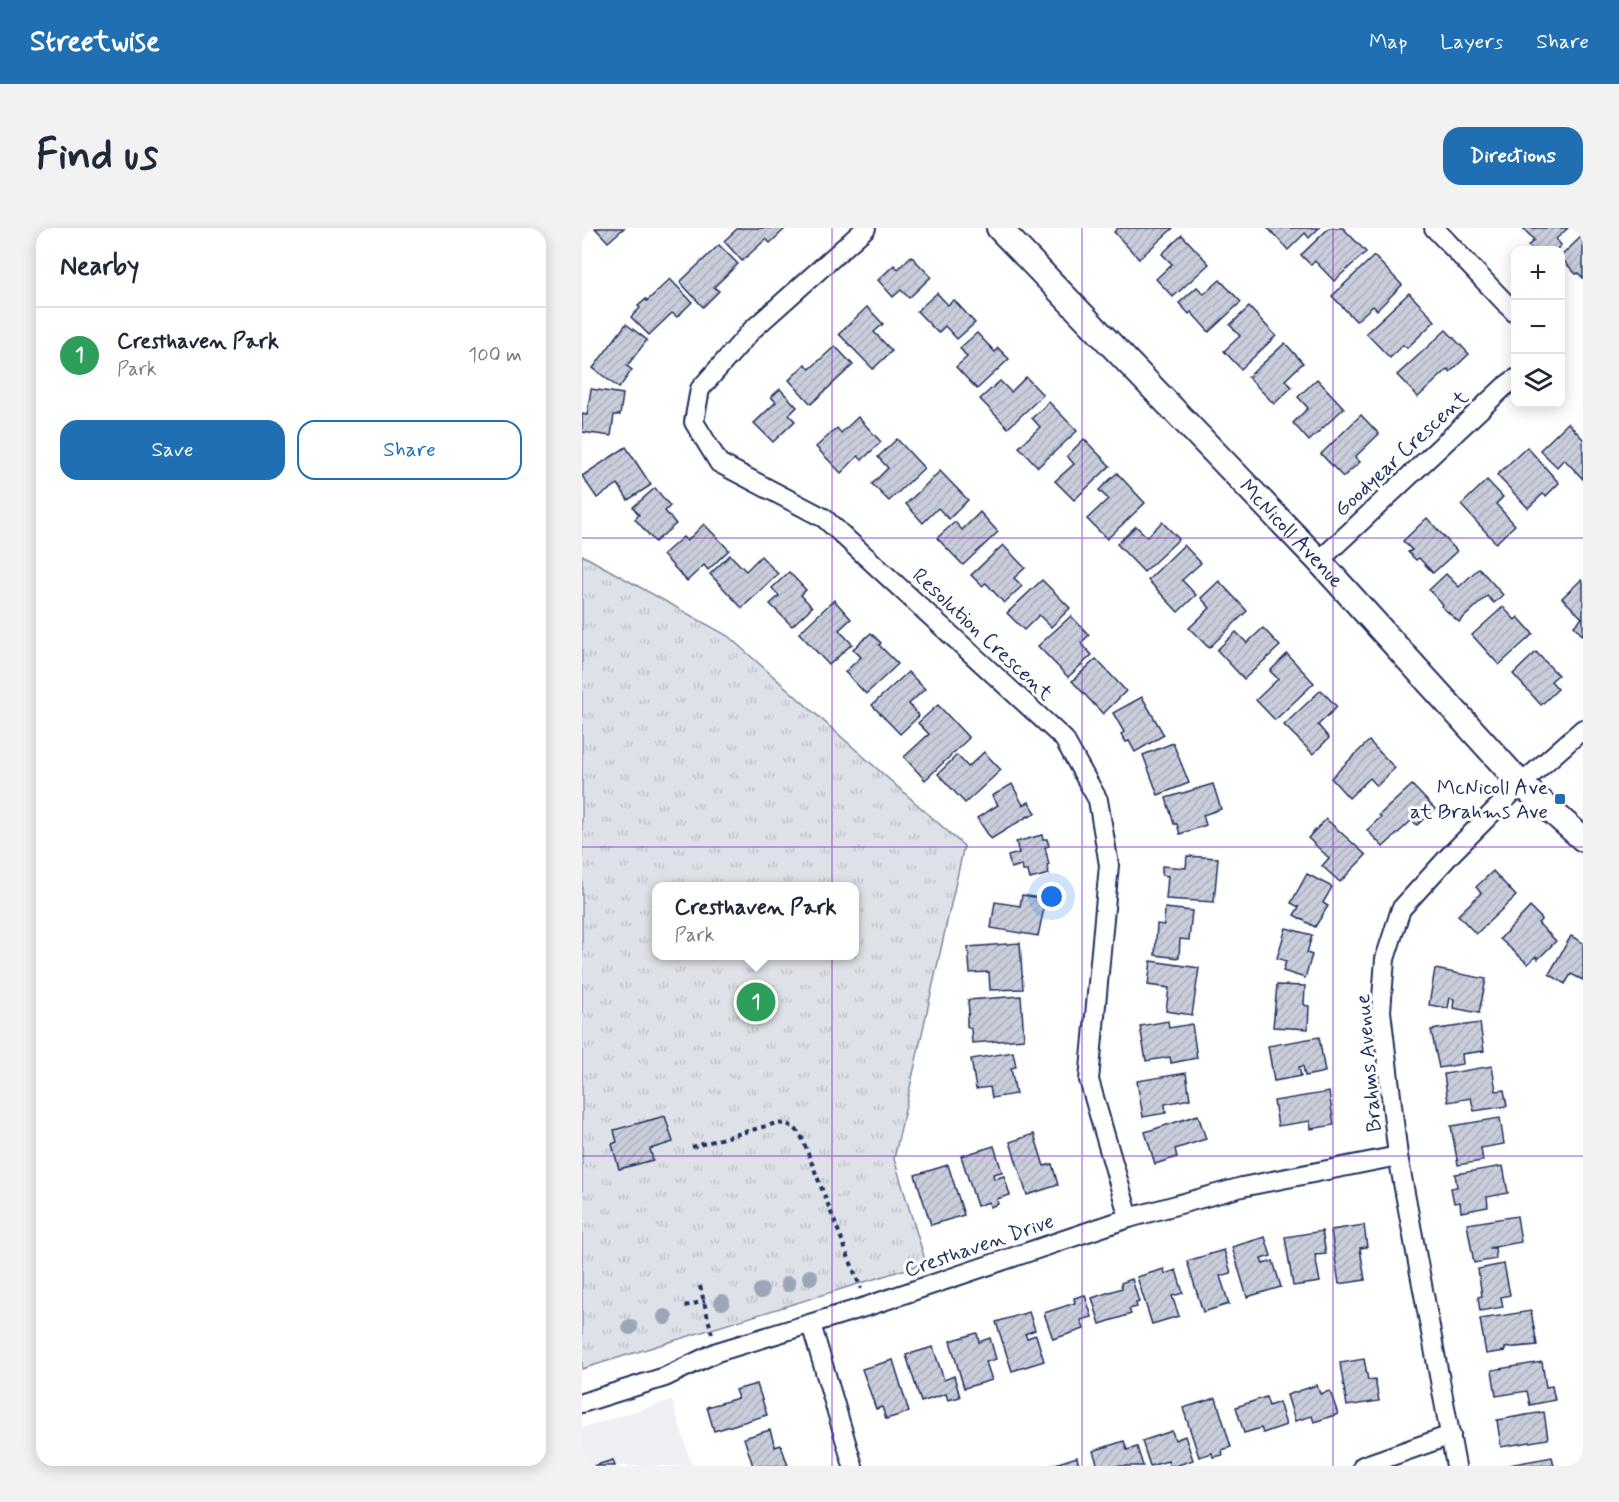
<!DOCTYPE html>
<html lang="en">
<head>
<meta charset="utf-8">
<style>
  body { margin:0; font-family:Mynerve,sans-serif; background:#f2f2f3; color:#1f2937 }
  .controls { position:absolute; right:18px; top:18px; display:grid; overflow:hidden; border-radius:12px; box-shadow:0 3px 15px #0003 }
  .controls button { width:54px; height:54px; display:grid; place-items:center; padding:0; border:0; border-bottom:2px solid #e0e1e3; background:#fff; color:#1f2937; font:30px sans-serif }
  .you { position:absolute; left:470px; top:669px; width:21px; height:21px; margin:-15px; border:4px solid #fff; border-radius:50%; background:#1a73e8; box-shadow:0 0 0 9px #1a73e833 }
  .badge { display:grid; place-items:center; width:39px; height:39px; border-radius:50%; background:#1f6fb2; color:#fff; font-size:20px; font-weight:700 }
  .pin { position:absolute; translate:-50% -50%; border:3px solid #fff; box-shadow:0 2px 6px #0006 }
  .popup { position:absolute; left:70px; top:654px; width:207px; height:78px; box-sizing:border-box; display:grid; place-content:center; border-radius:12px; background:#fff; filter:drop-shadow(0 2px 4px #0005); font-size:20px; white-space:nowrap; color:#747a83 }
  .popup b { font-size:22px; color:#1f2937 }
  .popup::after { content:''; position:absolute; left:50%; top:100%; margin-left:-12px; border:12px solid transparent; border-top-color:#fff }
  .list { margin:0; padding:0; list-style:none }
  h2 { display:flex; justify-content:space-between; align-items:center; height:78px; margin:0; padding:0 24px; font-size:26px }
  h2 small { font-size:20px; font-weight:400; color:#747a83 }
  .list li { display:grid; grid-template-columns:39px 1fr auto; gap:18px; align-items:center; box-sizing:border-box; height:96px; padding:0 24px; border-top:2px solid #e0e1e3 }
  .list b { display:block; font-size:22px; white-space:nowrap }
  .list p { margin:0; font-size:20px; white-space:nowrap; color:#747a83 }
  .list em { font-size:20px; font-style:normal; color:#747a83 }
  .actions { display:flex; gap:12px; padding:18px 24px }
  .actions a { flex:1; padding:14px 0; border:2px solid #1f6fb2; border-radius:18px; text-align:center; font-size:21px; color:#1f6fb2 }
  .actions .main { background:#1f6fb2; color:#fff }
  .icon { flex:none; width:33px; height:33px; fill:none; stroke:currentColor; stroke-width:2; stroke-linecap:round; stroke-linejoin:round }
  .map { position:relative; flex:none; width:1001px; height:1238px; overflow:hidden; border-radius:18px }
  header { display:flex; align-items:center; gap:36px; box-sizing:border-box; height:84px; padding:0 30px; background:#1f6fb2; color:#fff }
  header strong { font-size:28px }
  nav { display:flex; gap:33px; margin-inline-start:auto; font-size:21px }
  .intro { display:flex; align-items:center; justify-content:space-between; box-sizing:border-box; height:144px; padding:0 36px }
  h1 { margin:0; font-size:42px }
  .button { padding:15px 27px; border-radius:18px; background:#1f6fb2; color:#fff; font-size:21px; font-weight:700 }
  main { display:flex; gap:36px; padding:0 36px }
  aside { flex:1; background:#fff; border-radius:18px; box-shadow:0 3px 15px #0003 }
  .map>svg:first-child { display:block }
  .built { fill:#eff0f4 }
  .park { fill:url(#park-tufts); stroke:#7c88a2; stroke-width:1.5; fill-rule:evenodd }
  .building { fill:url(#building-hatch); stroke:#1b2f5e; stroke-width:1.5 }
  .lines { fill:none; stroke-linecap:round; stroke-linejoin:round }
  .minor-casing { stroke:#1b2f5e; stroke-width:22 }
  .tertiary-casing { stroke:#1b2f5e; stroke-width:28 }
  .path { stroke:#1b2f5e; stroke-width:4; stroke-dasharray:4.5 4.5; stroke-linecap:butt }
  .minor { stroke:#fff; stroke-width:18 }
  .tertiary { stroke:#fff; stroke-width:24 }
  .tree { fill:#9da5b9 }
  .grid { fill:none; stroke:#7b2cbf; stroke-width:1.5; stroke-opacity:0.55 }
  .poi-dot { fill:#1f6fb2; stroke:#fff; stroke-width:2 }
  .labels { text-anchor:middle; stroke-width:6; stroke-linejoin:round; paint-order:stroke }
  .street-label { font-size:21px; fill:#1b2f5e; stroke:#fff }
  .poi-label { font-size:21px; fill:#1b2f5e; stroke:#fff; text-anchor:end }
</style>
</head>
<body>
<header>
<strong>Streetwise</strong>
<nav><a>Map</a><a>Layers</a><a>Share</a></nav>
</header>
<div class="intro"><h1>Find us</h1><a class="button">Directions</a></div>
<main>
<aside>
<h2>Nearby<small></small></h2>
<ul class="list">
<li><span class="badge" style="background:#2e9e5b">1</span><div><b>Cresthaven Park</b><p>Park</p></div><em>100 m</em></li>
</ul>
<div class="actions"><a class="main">Save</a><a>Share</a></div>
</aside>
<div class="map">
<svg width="1001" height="1238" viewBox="0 0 1001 1238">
  <defs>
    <pattern id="park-tufts" width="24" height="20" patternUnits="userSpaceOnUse" patternTransform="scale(1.5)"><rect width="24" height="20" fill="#dee1e7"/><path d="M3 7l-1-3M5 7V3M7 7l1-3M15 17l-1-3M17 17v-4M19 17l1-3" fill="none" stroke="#bec1c9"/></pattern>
    <pattern id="building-hatch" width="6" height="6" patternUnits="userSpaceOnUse" patternTransform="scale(1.5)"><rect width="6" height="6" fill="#caceda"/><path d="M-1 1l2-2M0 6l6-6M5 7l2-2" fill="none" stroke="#adb1be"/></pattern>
  </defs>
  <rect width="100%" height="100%" fill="#fff"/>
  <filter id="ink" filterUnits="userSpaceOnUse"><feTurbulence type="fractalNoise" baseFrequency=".0167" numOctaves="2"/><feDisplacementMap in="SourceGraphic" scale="12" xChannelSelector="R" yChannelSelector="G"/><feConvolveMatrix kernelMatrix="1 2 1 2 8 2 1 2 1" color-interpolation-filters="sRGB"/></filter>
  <g filter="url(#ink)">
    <path class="built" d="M90,1172L110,1238H0V1200Z"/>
    <path class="park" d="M0,327L146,408L382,618L312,931L344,1035L0,1141ZM75,658H273V728H75Z"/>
    <g class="building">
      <path d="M13,0H42L26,14Z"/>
      <path d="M156,0H204L188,15L184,11L160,33L142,13Z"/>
      <path d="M536,0H591L557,31L532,4Z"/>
      <path d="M686,0H737L727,10L723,5L706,22Z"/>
      <path d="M747,0H761L784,24L752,53L733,33L729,37L719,27Z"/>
      <path d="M941,0H986L974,11L979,17L974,22H951L946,18L952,12Z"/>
      <path d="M600,7L627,36L591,69L574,51L590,36L580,26Z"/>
      <path d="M1001,7V50L996,45L994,46L978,29Z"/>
      <path d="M137,17L156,36L132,59L137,63L121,79L98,54Z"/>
      <path d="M329,28L349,49L327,70L319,62L311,69L296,52L312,37L316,41Z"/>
      <path d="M792,28L820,57L795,82L791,78L774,93L750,68Z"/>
      <path d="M88,51L110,74L95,89L90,85L67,107L49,89L58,80L56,78L64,71L65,73Z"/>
      <path d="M638,52L659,74L627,104L609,84L607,86L597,75L615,59L622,66Z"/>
      <path d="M355,65L366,77L372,72L393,95L375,111L363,98L356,105L335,83Z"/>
      <path d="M827,65L853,93L825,120L821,117L808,130L784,105Z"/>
      <path d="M285,79L301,96L292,104L310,123L291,141L257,106Z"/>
      <path d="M667,79L694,108L659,141L642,123L658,108L648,97Z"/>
      <path d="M44,96L65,112L45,138L50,142L37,160L11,140Z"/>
      <path d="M864,102L887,126L868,144L866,141L836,169L815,147Z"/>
      <path d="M395,105L413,124L416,120L427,131L395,161L374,139L385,129L378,120Z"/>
      <path d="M703,115L721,135L703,152L710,159L692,176L666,149Z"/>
      <path d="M253,118L271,137L229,176L207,152L223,136L228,141Z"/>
      <path d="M444,149L461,167L426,200L398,171L418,153L429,164Z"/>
      <path d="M735,151L762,180L727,213L711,195L726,180L716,169Z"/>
      <path d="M9,161L41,166L38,187H32L29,208L0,204V186L5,187Z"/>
      <path d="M198,161L215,179L207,187L213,193L191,214L172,195L194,174L189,169Z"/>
      <path d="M467,174L495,203L456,239L437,219L458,199L450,190Z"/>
      <path d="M779,187L797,206L773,229L778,234L761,249L739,226Z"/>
      <path d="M276,189L299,214L280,232L276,228L259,245L234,219L255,200L259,205Z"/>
      <path d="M986,195L1001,211V251L982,231L975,239L958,222Z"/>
      <path d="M315,211L342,240L307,273L290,256L306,240L296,229Z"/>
      <path d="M502,211L528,238L492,272L473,253L492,236L485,228Z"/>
      <path d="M44,219L69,257L46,272L36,256L15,270L0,248Z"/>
      <path d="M945,219L977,255L964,268L961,266L946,280L915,247Z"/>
      <path d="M358,243L386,272L367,291L356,280L341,295L324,276Z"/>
      <path d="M535,245L563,275L525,311L505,291L526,271L517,262Z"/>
      <path d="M905,252L921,269L914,276L933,297L914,315L879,277Z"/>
      <path d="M73,260L88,278L83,283L94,296L73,314L53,291L57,287L51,279Z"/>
      <path d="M398,284L416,304L381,337L355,310L373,294L380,302Z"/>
      <path d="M845,290L875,323L851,345L837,330L834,332L826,324L830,322L821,313Z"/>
      <path d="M580,294L597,311L562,344L535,316L554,298L565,309Z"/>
      <path d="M122,296L147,322L126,342L122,337L105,353L81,327L101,309L105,313Z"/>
      <path d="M421,317L443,340L432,350L440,358L422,375L404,355L400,358L389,347Z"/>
      <path d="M602,317L619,335L600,352L614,367L596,384L566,352Z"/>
      <path d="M148,327L164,343L179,328L196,346L160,380L128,346Z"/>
      <path d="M897,340L921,367L912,375L905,368L877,394L859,378L861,377L847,362L864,346L877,359Z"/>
      <path d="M207,344L224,362L219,367L230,379L210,398L188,376L197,368L190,360Z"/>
      <path d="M460,352L488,380L469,399L457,387L442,402L425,385Z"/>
      <path d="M999,352L1001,354V408L992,398L1000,390L980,370Z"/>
      <path d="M637,353L665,383L627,420L607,400L628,380L619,370Z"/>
      <path d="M252,372L269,391L257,402L270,416L247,437L217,405Z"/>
      <path d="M921,379L933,392L936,389L951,406L917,437L890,407Z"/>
      <path d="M489,388L507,407L499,415L510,427L486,449L456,418Z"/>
      <path d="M681,400L698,418L662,451L635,422L654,404L665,415Z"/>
      <path d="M289,405L299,415L297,417L316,436L284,466L263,444L279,429L271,421Z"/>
      <path d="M954,424L976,447L969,453L976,461L959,477L931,446Z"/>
      <path d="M705,426L732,455L693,492L674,472L696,451L688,443Z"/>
      <path d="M514,431L544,463L521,486L490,453Z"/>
      <path d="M326,444L343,461L327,476L337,488L318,506L290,477Z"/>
      <path d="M739,462L755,479L736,497L747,510L731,526L702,497Z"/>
      <path d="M560,469L582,507L553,524L547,513L544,514L539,506L542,504L531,485Z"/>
      <path d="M356,477L387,510L343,552L322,529L347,506L336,495Z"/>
      <path d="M787,513L813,540L795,558L788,550L767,570L749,550Z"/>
      <path d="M591,515L607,555L576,567L561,527Z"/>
      <path d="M402,524L419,542L383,575L356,546L375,527L386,539Z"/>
      <path d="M430,556L441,577L447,574L454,585L447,589L446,588L409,611L395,590L416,577L410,568Z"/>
      <path d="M631,556L639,581L621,587L624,597L598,606L595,596H592L584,570Z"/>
      <path d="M830,557L853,581L835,597L830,592L801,619L785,602L799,589L797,587Z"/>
      <path d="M744,591L784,627L758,654L740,638L747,630L726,610Z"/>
      <path d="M460,607L461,611H465L467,618L463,619L467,637H465L467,646L448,651L446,643H441L440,637L429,640L426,628L437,625L434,614Z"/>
      <path d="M605,628L636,630L632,674L584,671L586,648L580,647V638L604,640Z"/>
      <path d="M911,643L934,668L894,706L876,687L899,665L894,659Z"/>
      <path d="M725,646L750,659L741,675L746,678L733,699L712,687L717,679L709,675Z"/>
      <path d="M440,667L464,671L456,708L409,700L413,674L438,678Z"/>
      <path d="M948,679L960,691L956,695L974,713L956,731L954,728L946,736L918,711Z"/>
      <path d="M583,680L610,683L607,712L598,711L597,730L573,727L575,696L582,697Z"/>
      <path d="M704,700L730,707L725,725L730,727L723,750L701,743L704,733L695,730Z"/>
      <path d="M989,708L1001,715V752L989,746L983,756L967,746Z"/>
      <path d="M438,715L441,761L408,762L407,744L388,745L386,719Z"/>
      <path d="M569,733L617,740L610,787L584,783L587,760L566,757Z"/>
      <path d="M853,741L904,751L897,785L871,780L872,771L868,770L866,780L847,777Z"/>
      <path d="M695,757L723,758L722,777L727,778L726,801L691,799Z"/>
      <path d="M439,768L442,811L390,815L389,801L385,798V789L387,785L386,772Z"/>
      <path d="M586,793L587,800L610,796L615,830L589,835L588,829L564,833L558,798Z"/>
      <path d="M898,795L902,823L880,826L881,836L857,840L849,802Z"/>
      <path d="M737,809L743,844L723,848L721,838L717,839L719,848L692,853L686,818Z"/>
      <path d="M431,824L434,839L429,840L434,866L410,870L408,859L394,861L389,831Z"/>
      <path d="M910,838L914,863L922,862L925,878L892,883L889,870L866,874L862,846Z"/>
      <path d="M604,845L608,871L583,876L584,885L561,889L555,853Z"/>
      <path d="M747,864L752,897L729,901L728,893L696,898L692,873Z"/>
      <path d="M616,887L624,911L593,921L595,929L573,936L563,904Z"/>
      <path d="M83,888L91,914L68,921L71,932L37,941L30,916L35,914L32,902Z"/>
      <path d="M918,890L922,916L899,920L901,933L876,937L869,898Z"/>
      <path d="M452,906L462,938L470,936L476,957L445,967L428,914Z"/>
      <path d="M412,918L420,944L411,946L412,951L422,948L428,967L415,971L416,976L408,979L407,974L395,978L379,928Z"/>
      <path d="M366,937L382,987L349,997L333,947Z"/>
      <path d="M921,938L926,965L905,969L906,979L879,984L878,974L872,975L869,960L875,959L873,946Z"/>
      <path d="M935,988L939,1014L907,1020H913L914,1031L892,1035L885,996Z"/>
      <path d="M782,997L785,1019L778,1020L783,1052L757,1056L749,1002Z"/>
      <path d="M740,1003L744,1026L733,1027L738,1054L711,1058L703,1009Z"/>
      <path d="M683,1009L689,1028L679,1031L681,1036L691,1033L699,1059L665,1069L650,1019Z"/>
      <path d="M642,1022L649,1045L638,1048L647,1076L621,1084L605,1033Z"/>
      <path d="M922,1036L928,1067L919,1069L921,1079L898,1083L896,1069L900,1068L896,1041Z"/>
      <path d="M582,1041L583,1046L594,1042L601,1065L590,1068L597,1088L570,1096L555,1049Z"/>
      <path d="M550,1051L557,1074L554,1075L555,1079L547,1081L549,1086L518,1096L510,1070L540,1060L539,1055Z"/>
      <path d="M503,1067L510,1089L499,1092L502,1101L471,1111L462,1085L493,1075L492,1070Z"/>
      <path d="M949,1083L955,1117L923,1120V1123L904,1126L898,1091Z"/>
      <path d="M447,1084L453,1102L443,1106L445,1110L454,1107L462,1133L430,1143L414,1094Z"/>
      <path d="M395,1105L397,1114L408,1110L414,1131L404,1134L410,1152L382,1160L368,1113Z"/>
      <path d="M351,1119L362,1152L372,1148L378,1169L366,1172L364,1166L339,1174L324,1127Z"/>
      <path d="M782,1131L786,1152L793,1151L797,1173L765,1178L758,1135Z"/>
      <path d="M311,1132L327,1184L304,1191L300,1179L294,1181L280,1141Z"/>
      <path d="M960,1134L964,1159L970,1158L973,1172L948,1177L945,1163L914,1168L910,1142Z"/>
      <path d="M175,1156L185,1187L132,1203L125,1179L156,1170L153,1162Z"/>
      <path d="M735,1157L738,1166L748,1163L756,1186L732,1194L730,1188L713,1193L705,1167Z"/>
      <path d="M684,1169L687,1178L697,1174L704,1197L681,1205L679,1200L662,1205L654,1179Z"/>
      <path d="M634,1170L649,1219L640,1222L641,1227L631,1229L630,1225L617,1229L601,1180Z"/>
      <path d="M962,1184L966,1211L919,1219L915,1192Z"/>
      <path d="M188,1202L193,1219L199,1217L206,1238H171L162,1210Z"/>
      <path d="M590,1203L593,1212L603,1208L611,1232L593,1238H587L586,1233L568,1238L560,1213Z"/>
      <path d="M542,1213L545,1222L555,1219L561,1238H516L511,1223Z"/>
      <path d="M495,1229L497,1238H467Z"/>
      <path d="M970,1229L972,1238H927V1237Z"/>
      <path d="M31,1232L33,1238H11Z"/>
    </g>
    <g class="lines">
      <g class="minor-casing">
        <g id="minor">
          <path d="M284,0L170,102L118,161L112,194L137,235L242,290L482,511L516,572L527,637L507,852L547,990"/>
          <path d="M852,0L933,85"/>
          <path d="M737,333L922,159L933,151"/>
          <path d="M229,1096L271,1238"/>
          <path d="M0,1175L83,1149L135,1124L286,1078L547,990L660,959L816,928"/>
          <path d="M781,1238L869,1207"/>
          <path d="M874,1238L816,928L799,783L803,731L819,681L869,626L939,556L1001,501"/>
        </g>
      </g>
      <g class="tertiary-casing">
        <g id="tertiary">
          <path id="s1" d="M417,0L737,333L939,556L1001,611"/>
        </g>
      </g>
      <g class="path">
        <path d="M110,919L191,896C205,894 214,898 220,910L279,1061"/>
        <path d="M118,1058L130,1106"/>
        <path d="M103,1078L123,1073"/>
      </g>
      <use href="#minor" class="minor"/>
      <use href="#tertiary" class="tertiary"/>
    </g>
    <g class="tree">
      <circle cx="228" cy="1049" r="8"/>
      <circle cx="206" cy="1056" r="8"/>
      <circle cx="179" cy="1063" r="8"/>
      <circle cx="140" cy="1074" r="8"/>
      <circle cx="83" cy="1089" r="8"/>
      <circle cx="48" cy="1099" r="8"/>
    </g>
  </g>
  <path class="grid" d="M250,0V1238M500,0V1238M751,0V1238M0,310H1001M0,619H1001M0,928H1001"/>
  <rect class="poi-dot" x="972" y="565" width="12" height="12" rx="3"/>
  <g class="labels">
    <g class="street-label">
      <text transform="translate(819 225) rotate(-43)" y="7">Goodyear Crescent</text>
      <text dy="7" stroke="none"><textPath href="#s1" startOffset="423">McNicoll Avenue</textPath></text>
      <text transform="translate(401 406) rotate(43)" y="7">Resolution Crescent</text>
      <text transform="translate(786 835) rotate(-95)" y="7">Brahms Avenue</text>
      <text transform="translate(397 1017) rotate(-19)" y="7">Cresthaven Drive</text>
    </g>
    <g class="poi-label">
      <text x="966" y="566">McNicoll Ave<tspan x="966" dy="24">at Brahms Ave</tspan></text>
    </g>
  </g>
</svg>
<div class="controls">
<button>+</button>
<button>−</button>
<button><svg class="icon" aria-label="layers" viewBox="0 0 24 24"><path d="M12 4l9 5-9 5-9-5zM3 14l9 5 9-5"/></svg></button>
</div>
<div class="you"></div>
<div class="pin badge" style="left:174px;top:774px;background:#2e9e5b">1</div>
<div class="popup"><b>Cresthaven Park</b>Park</div>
</div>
</main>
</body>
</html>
